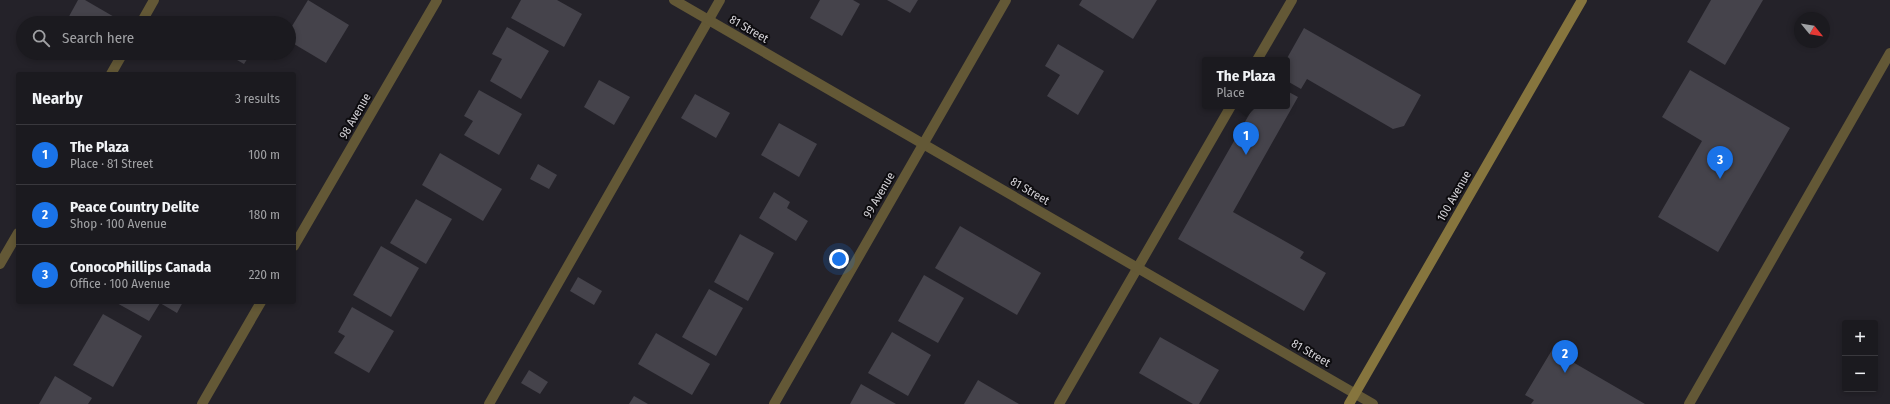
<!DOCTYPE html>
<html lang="en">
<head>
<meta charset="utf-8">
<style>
  body { margin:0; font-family:"Fira Sans Condensed",sans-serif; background:#242328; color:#f1f3f6 }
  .controls { position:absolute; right:12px; bottom:12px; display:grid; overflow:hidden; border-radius:4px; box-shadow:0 2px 6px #0003 }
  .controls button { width:36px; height:36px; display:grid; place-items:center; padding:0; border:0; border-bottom:1px solid #39383d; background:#1b1a1f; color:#f1f3f6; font:20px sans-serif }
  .compass { position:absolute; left:1794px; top:12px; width:36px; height:36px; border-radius:50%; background:#1b1a1f; box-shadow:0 2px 6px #0003; rotate:120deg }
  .you { position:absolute; left:839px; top:259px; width:14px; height:14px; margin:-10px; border:3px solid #fff; border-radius:50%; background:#1a73e8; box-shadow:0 0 0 6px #1a73e833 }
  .badge { display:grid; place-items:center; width:26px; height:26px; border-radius:50%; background:#1a73e8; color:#fff; font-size:13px; font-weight:700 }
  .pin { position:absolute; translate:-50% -33px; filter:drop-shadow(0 1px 2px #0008) }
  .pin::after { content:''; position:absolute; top:21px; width:14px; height:12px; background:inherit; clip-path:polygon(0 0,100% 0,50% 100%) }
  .popup { position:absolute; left:1202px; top:57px; width:88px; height:52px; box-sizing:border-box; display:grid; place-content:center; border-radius:4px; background:#1b1a1f; filter:drop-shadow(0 1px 3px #0005); font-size:13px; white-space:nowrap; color:#a0a1a4 }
  .popup b { font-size:15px; color:#f1f3f6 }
  .popup::after { content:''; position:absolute; left:50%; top:100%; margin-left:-8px; border:8px solid transparent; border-top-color:#1b1a1f }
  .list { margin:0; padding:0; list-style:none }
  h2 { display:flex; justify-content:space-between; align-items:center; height:52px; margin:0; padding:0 16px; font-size:17px }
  h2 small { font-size:13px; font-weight:400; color:#a0a1a4 }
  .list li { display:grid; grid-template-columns:26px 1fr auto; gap:12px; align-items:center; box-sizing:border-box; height:60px; padding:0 16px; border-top:1px solid #39383d }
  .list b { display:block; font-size:15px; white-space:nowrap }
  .list p { margin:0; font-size:13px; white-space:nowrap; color:#a0a1a4 }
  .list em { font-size:13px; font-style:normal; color:#a0a1a4 }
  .icon { flex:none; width:22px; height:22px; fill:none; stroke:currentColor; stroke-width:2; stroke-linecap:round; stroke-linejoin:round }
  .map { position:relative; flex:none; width:1890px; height:404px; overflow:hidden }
  .search { position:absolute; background:#1b1a1f; box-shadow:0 2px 6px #0003; left:16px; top:16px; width:280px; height:44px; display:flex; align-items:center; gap:10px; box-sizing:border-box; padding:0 14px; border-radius:22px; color:#a0a1a4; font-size:15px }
  .panel { position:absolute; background:#1b1a1f; box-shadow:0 2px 6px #0003; left:16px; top:72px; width:280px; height:232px; border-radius:4px }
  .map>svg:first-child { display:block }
  .building { fill:#45434b }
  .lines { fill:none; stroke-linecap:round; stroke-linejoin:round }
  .service { stroke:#635836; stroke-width:10 }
  .minor { stroke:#635836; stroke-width:10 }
  .secondary { stroke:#86753e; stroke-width:10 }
  .labels { text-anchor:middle; stroke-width:4; stroke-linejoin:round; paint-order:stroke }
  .street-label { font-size:12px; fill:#d4d2d7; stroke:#0d0c0f }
</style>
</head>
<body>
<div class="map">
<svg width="1890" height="404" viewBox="0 0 1890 404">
  <rect width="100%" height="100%" fill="#242229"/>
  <g class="building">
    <path d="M78,0H85L116,18L113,23H72L67,20Z"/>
    <path d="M308,0L349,25L326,63L289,41V31Z"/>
    <path d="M521,0H557L582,14L564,47L511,18Z"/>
    <path d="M820,0H853L860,4L842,36L810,18Z"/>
    <path d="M887,0H918L910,13Z"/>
    <path d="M1082,0H1157L1133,39L1079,5Z"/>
    <path d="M1711,0H1763L1725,65L1687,42Z"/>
    <path d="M507,27L549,51L521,99L490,81L502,59L492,54Z"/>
    <path d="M1304,28L1421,95L1404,126L1393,129L1307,79L1301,89L1287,81L1286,60Z"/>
    <path d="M1058,44L1104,71L1078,115L1047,96L1060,75L1045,66Z"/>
    <path d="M225,53H251L244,64Z"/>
    <path d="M1690,70L1790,128L1718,252L1658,217L1702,141L1662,117Z"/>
    <path d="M599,80L630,97L614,125L584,107Z"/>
    <path d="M479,90L522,114L499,155L464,135L473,121L464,116Z"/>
    <path d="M1287,91L1298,97L1233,212L1304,252L1300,258L1326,273L1304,311L1178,239L1254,106H1287Z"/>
    <path d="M695,94L730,113L716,138L681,118Z"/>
    <path d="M779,123L817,144L799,177L761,155Z"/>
    <path d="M440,153L502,189L483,221L422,185Z"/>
    <path d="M538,164L557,175L549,189L530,179Z"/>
    <path d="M774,192L790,202L787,208L808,221L796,241L759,218Z"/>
    <path d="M416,199L452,219L426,264L390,243Z"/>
    <path d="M960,226L1041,273L1017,315L935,268Z"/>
    <path d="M740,234L774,253L748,301L714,282Z"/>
    <path d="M381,246L419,268L391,317L353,295Z"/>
    <path d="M924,275L964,298L938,343L898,321Z"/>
    <path d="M578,277L602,291L594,305L570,291Z"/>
    <path d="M709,289L743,308L716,356L682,337Z"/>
    <path d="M115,302H183L177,313L160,303L149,321Z"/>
    <path d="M352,307L394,331L369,373L334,353L345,336L338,332Z"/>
    <path d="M103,314L142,336L113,387L73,365Z"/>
    <path d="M892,332L931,355L908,396L868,373Z"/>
    <path d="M656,333L710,364L692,395L638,364Z"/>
    <path d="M1160,337L1219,370L1199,404H1193L1139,373Z"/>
    <path d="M1552,350L1645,404H1531L1534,400L1525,395Z"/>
    <path d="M529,370L548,382L540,394L521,383Z"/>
    <path d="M55,376L92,398L88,404H39Z"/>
    <path d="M978,380L1019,404H964Z"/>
    <path d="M861,384L896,404H850Z"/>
    <path d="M634,396L648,404H629Z"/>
  </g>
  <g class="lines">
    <g class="service">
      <path d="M141,23L154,0"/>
      <path d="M1257,60L1292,0"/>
      <path d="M111,74L123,53"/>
      <path d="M0,264L18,233"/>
      <path d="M489,404L720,0"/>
      <path d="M1059,404L1231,106"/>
      <path d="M1689,404L1890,53"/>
    </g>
    <g class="minor">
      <path d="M674,0L1373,404"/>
      <path d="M294,246L437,0"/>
      <path d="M202,404L261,302"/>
      <path d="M774,404L1006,0"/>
    </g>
    <path class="secondary" d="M1349,404L1582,0"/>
  </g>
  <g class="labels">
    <g class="street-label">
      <text transform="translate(749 29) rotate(30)" y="4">81 Street</text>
      <text transform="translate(355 116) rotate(-60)" y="4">98 Avenue</text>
      <text transform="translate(1030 191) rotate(30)" y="4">81 Street</text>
      <text transform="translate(879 195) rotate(-60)" y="4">99 Avenue</text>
      <text transform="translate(1454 196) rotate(-60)" y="4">100 Avenue</text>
      <text transform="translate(1311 353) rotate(30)" y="4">81 Street</text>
    </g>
  </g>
</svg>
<div class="controls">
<button>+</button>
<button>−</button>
</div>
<svg class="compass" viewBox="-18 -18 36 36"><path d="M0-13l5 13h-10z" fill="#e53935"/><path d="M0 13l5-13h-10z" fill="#a0a1a4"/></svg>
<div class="you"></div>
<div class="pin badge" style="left:1246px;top:155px">1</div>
<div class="popup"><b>The Plaza</b>Place</div>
<div class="pin badge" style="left:1565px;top:373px">2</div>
<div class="pin badge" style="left:1720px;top:179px">3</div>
<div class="search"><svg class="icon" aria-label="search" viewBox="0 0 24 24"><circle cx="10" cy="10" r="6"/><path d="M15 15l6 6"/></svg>Search here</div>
<section class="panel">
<h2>Nearby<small>3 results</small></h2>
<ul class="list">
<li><span class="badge">1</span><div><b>The Plaza</b><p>Place · 81 Street</p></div><em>100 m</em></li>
<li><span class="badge">2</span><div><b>Peace Country Delite</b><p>Shop · 100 Avenue</p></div><em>180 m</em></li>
<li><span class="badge">3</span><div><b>ConocoPhillips Canada</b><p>Office · 100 Avenue</p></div><em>220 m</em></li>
</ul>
</section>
</div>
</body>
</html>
